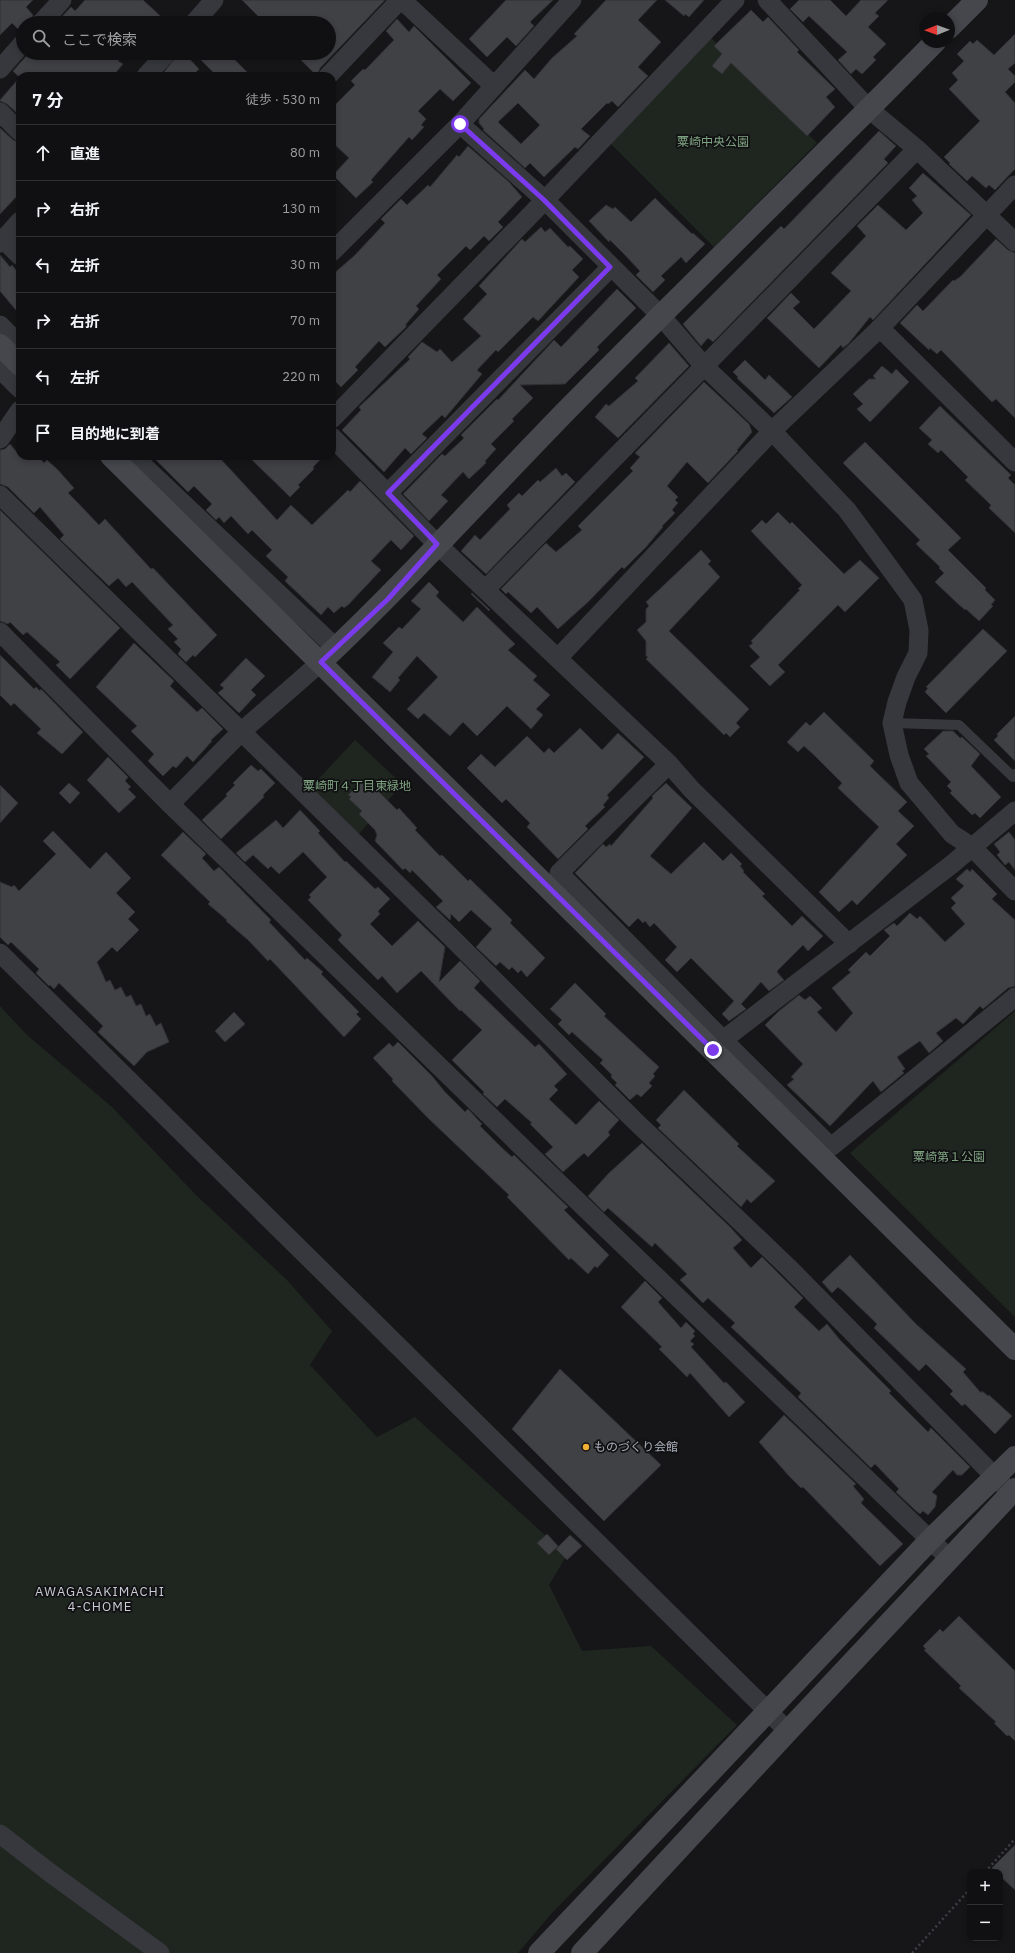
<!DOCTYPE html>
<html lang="ja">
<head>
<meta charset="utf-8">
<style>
  body { margin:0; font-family:"IBM Plex Sans","Noto Sans JP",sans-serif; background:#19191b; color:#f1f3f6 }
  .controls { position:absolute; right:12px; bottom:12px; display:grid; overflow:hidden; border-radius:8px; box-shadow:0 2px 6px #0003 }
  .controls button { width:36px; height:36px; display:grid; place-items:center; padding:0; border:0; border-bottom:1px solid #303032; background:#101012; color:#f1f3f6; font:20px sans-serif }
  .compass { position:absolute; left:919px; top:12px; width:36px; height:36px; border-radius:50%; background:#101012; box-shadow:0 2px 6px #0003; rotate:269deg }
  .stop { position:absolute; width:12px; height:12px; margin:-9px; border:3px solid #7c3aed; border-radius:50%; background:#fff }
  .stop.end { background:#7c3aed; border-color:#fff; box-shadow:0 1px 4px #0008 }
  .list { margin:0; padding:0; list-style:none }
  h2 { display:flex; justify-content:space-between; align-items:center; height:52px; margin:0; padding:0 16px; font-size:17px }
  h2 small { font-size:13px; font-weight:400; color:#9c9d9f }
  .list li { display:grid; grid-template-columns:26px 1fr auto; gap:12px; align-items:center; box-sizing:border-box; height:56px; padding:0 16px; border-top:1px solid #303032 }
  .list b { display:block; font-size:15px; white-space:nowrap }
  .list em { font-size:13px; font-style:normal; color:#9c9d9f }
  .icon { flex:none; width:22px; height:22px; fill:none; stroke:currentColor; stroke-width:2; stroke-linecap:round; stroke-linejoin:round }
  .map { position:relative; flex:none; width:1015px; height:1953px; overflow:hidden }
  .search { position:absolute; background:#101012; box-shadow:0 2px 6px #0003; left:16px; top:16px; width:320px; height:44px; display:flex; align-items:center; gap:10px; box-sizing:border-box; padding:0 14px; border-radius:22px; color:#9c9d9f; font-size:15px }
  .panel { position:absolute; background:#101012; box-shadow:0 2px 6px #0003; left:16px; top:72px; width:320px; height:388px; border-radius:12px }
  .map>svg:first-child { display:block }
  .green { fill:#1e261f }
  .building { fill:#404145; stroke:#303034; fill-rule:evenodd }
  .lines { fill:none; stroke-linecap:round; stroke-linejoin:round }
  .path { stroke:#3d3f44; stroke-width:2.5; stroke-dasharray:2 3; stroke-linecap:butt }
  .lane { stroke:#37383d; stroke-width:10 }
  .street { stroke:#37383d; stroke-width:19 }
  .secondary { stroke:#45474d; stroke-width:22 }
  .route { stroke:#7c3aed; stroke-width:5 }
  .poi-dot { fill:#f2b134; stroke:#111113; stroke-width:1.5 }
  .labels { text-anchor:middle; stroke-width:3.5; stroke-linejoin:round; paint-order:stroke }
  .park-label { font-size:12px; fill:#7fa381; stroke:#111113 }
  .poi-label { font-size:12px; fill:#a8adb8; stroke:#111113; text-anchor:start }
  .neighbourhood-label { font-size:13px; letter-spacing:1px; fill:#c9ccd4; stroke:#111113 }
</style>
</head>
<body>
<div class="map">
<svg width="1015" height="1953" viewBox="0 0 1015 1953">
  <rect width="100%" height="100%" fill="#161618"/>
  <g class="green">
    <path d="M711,38L817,143L714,247L609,142Z"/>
    <path d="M355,740L402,784L359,834L311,787Z"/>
    <path d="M0,1006L27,1035L112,1107L196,1195L286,1279L332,1331L310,1365L377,1437L415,1417L567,1555L549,1585L582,1651L651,1646L737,1725L551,1914L518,1953H0Z"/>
    <path d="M1015,1011V1317L850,1153Z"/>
  </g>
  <g class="building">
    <path d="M0,0H33L26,7L33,15L30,23H23V32H21L12,23L0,35Z"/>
    <path d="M85,0H143L168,23H56L71,7L75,11Z"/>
    <path d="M242,0H385L320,68L317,76L294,53H329V23H265Z"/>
    <path d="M506,0H553L530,22L534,26L516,46L507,37L487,57L469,39Z"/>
    <path d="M606,0H657L638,20L661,42L638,67L648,76L618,107L612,101L608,104L607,103L581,129L590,136L578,149L575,147L544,177L530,163L525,168L483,130L484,129L479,123V119L525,70L534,79L552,58L577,36L574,34ZM518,103L540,125L521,144L498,122Z"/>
    <path d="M665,0H704L689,17L685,14L684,16Z"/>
    <path d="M799,0H830L846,16L861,0H888L875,13L879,16L868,27L886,44L873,57L876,60L862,74L856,69L851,74L838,60L847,52L809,16L803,22L790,9Z"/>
    <path d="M751,10L763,22L768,17L799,50L797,52L835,89L826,97L835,107L807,136L731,63L722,74L712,66L722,54L714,46Z"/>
    <path d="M397,19L409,32L414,26L471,83L453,101L440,89L418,111L426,119L421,125L424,127L412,140L409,137L371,180L373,182L356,198L333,175L349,158L332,142V108L355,85L351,81L363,69L365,70L394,40L386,31Z"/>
    <path d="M1015,34V63L1008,69L1015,76V82L1005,92L1015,103V169L995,190L989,185L986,188L972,176L967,181L949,164L950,163L944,157L980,121L949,89L958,80L952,73L964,61L957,54L970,41L973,44L977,40L994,55Z"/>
    <path d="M29,53H125L118,61L123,64L113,76H18L13,71Z"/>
    <path d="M179,53H184L199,69L192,76H161Z"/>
    <path d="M194,53H228L251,76H217Z"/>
    <path d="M20,77V112L18,114L7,104L0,101V100Z"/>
    <path d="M0,128L13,140L20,143V193L0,214Z"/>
    <path d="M879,131L896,146L884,159L888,163L713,342L708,338L701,346L683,324L781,226L784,229Z"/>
    <path d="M468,146L509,182L522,197L498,222L503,227L489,241L484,236L470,250L466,246L437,275L441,279L416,306L419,309L406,324V327L385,347L379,341L355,367L358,370L341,387L332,378V275L354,256L385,223L381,219L401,199L407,205L428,185L430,187L457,155L459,157Z"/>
    <path d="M923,173L971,215L873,320L870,317L849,343L843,348L841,345L819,368L767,318L791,293L800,302L793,308L814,329L851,291L831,273L866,236L857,226L878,205L906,230L923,213L912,200L917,196L909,188Z"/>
    <path d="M655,198L692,234L693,233L705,244L686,263L681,257L661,276L665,280L653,292L636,275L640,271L622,252L610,240L609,242L589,221L606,205L613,209L615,207L631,222Z"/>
    <path d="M541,227L545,232L550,228L568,247L570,246L583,259L572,270L579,277L538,321L533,317L498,352L496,350L477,370L482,374L445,418L442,415L422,434L427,438L411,454L405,448L384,472L342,430L361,410L359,407L410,359L408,357L422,342L437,352L440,349L452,362L481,336L463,319L487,294L479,286L522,239L525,242Z"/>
    <path d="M996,239L1008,250L1015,253V418L996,399L992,402L941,350L937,354L930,348L929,350L900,323L917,305L923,311L953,280L954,281L960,277Z"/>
    <path d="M0,255L10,267L12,265L20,275V315L0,291Z"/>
    <path d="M617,289L636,308L597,347L599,350L565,384L520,385L533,398L512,419L514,421L491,444L496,449L485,461L486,463L469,479L463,472L441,495L448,501L429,521L403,494L442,454L445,456L464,438L461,435L497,399L498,400L554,340L561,347Z"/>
    <path d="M669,343L689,366L618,438L595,417L606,404L609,406L638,381L635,378Z"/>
    <path d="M745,360L765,380L769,375L792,397L774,413L737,378L738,377L733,372Z"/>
    <path d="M882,366L892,374L896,369L909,382L870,422L857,409L863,404L853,394L869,379H876L873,376Z"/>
    <path d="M704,382L749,424L752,432L737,450L738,451L708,483L687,462L667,486L678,497L675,500L678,503L672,510L675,513L662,526L663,527L646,547L624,569L622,567L588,602L558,629L537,607L531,613L508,592L506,594L501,589L546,543L556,552L582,530L578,526L633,471L630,468L640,457L635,453Z"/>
    <path d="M940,406L1011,475L1008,478L1015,485V533L989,508L991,505L965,480L968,477L941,450L938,453L928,444L932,440L919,428Z"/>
    <path d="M865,442L961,538L948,550L986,588L985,590L995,600L991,605L993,606L979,621L966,609L965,610L956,602L935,582L944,573L939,568L940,567L916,544L920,540L843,463Z"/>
    <path d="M10,444L20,456H38L44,463L47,460L58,470L74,488L68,493L78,503L99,525L105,519L151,569L153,568L217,635L195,657L193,655L186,662L178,654L181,649L174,642L178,639L168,629L173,625L132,582L126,587L118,578L109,586L60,539L64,535L40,507L34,513L8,487L0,484V450L5,449Z"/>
    <path d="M152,456H218L277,520L291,505L312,525L348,490L350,492L360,481L414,536L401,550L391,540L371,561L381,570L349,604L344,608L342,606L334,613L328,607L321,615L285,581L288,577L266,556L272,550L252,530L248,534L231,516L224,523L219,517L216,520L206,510L212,504L194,486L188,492Z"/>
    <path d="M248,456H324L313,467L314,469L298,485L300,487L290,497Z"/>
    <path d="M556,468L562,476L566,473L575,482L486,574L461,551L475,535L480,540L510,509L507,505L519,493L522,496L538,480L540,482Z"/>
    <path d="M0,510L120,628L70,679L56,665L60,662L27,632L23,635L10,622L8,624L0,621Z"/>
    <path d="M778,512L790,524L792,522L844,574L860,560L879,578L845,612L838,605L778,665L785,672L770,686L750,666L760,657L749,646L753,643L751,641L800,590L798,589L802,585L751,531L762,520L766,524Z"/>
    <path d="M701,550L711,561L708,564L720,577L669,631L749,709L736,723L740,727L730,737L726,733L724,735L646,659L648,657L646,656V641L637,630L646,622V609L649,606L646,602Z"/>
    <path d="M429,582L439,592L436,596L463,622L477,607L515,644L508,650L537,676L533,680L550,695L536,709L543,715L531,729L507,706L477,736L463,722L450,736L424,713L418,719L407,709L438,677L417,656L398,678L400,680L390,692L372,677L393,652L383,643L399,627L402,629L421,609L411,601Z"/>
    <path d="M472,593L490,610L489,611L471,594Z"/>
    <path d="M983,629L1007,651L946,713L925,692L928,688L926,687Z"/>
    <path d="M134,643L174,681L170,686L197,712L202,708L223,729L211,740L212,741L193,762L187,756L176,768L173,766L163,776L148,761L154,754L131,731L137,726L96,687Z"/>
    <path d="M0,655L34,689L36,687L40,691L41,689L83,732L62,754L37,733L41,729L14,703L11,706L0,695Z"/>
    <path d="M246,658L265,676L251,690L256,695L239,713L218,693L224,688L220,685Z"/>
    <path d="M824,712L874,761L870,766L907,802L898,811L914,826L896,844L907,855L857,905L852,900L839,912L819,892L879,827L838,788L842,783L814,755L804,746L798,752L787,742L806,722L810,726Z"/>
    <path d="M1015,716V761L994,740L998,736L997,734Z"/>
    <path d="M580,728L602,750L618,733L644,757L607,795L609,798L603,805L605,807L585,826L588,829L558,859L527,827L530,823L506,799L502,803L467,768L481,754L495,767L527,736L544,753L549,748L554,753Z"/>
    <path d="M943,731H953L960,738L962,737L980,754L971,766L1001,797L980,818L975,813L972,815L950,793L952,791L947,786L951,782L926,756L929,754L924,749Z"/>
    <path d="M108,757L128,777L125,781L131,787L128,789L136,797L119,813L87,780Z"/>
    <path d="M251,765L258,771L261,769L275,783L263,795L264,797L221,839L202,820L227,796L226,794L235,785L233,783Z"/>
    <path d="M362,781L365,784L368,781L397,810L399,808L417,828L415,830L440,856L442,855L468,881L470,879L512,920L510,923L545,958L527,977L521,970L518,973L512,967L509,970L500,962L496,966L476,947L492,929L471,910L459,922L451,914L450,920L436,907L443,901L412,870L410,873L405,868L403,870L375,841L377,835L375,830L359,814L362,811L349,799L351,797L348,795Z"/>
    <path d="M69,783L80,793L70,804L59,793Z"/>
    <path d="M666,783L692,808L650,856L671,874L704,842L723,861L731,853L742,864L740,866L744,871L743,872L765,894L762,896L792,926L802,916L823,936L808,951L803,945L778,970L777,972L784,980L769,991L761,982L741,1004L746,1009L729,1021L722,1014L734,1001L691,958L677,972L665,960L677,947L654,923L650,927L645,921L643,923L638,918L629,927L575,873L603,844L606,847L610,844L611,846L653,798L652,796Z"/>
    <path d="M0,785L18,803L0,823Z"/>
    <path d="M300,810L320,831L318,833L345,862L346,861L375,889L378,887L390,899L378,911L380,914L370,924L392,946L418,921L445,947L439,982L460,961L480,981L474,988L535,1047L539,1044L567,1074L554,1086L558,1090L549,1099L576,1125L599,1101L619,1120L608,1132L610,1135L588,1157L584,1153L563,1172L545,1154L553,1147L530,1124L532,1123L505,1099L497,1107L483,1094L484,1092L452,1060L482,1030L461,1010L460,1011L421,971L397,993L382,976L378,980L338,940L342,935L308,900L311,897L309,895L327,877L303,852L279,874L271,866L268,869L253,855L245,862L236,853L276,820L283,828Z"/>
    <path d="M53,831L90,869L106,852L131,878L116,893L135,912L128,919L139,930L117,952L112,947L97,962L106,982L110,980L115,990L121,987L126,997L131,995L136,1006L141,1004L146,1016L150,1014L156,1026L161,1023L169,1042L147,1052L134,1066L98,1032L103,1026L59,983L54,989L50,985L49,986L36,973L39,969L11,942L8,945L0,937V882L12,887L14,885L19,891L56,854L43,841Z"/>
    <path d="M183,832L206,854L202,858L214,871L219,867L271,920L269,922L305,960L307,958L323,972L321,974L359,1012L356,1014L361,1019L344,1037L270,959L268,961L248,940L226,921L227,920L208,904L210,902L161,855Z"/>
    <path d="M1009,832L1015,840V870L1009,862L1005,865L997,855L1000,852L994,844Z"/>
    <path d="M967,869L970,872L972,869L997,894L992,899L1015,920V986L1008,988L983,1009L980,1006L963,1024L956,1018L936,1033L943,1041L929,1053L920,1041L897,1057L905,1069L902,1071L904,1073L881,1092L873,1081L830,1126L787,1085L794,1079L791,1077L803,1064L765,1025L779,1011L799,995L805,1000L810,996L822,1008L817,1012L836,1032L853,1013L832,988L851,972L848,970L866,952L870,956L890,936L884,930L894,923L897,926L910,913L917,919L920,916L945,942L965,924L951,908L956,903L951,898L964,886L956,879Z"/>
    <path d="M575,983L606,1014L604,1016L659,1067L653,1074L655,1076L649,1083L652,1086L641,1097L637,1094L630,1100L615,1085L617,1083L611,1077L612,1075L600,1063L603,1060L572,1032L569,1035L558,1024L562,1020L550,1009Z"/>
    <path d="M234,1012L245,1024L225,1042L215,1031Z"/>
    <path d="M398,1042L432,1076L445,1092L465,1112L468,1109L482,1124L480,1126L501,1147L512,1157L514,1155L568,1207L564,1210L609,1255L597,1268L595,1266L588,1274L571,1258L569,1260L507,1197L509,1195L429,1119L392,1081L393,1079L373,1058L389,1043L393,1047Z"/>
    <path d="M684,1090L739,1144L737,1146L775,1181L751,1203L747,1199L741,1207L658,1128L661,1125L656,1120Z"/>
    <path d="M642,1143L730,1227L742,1240L733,1248L751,1268L762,1257L803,1298L794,1307L819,1331L827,1324L840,1340L891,1391L889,1393L928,1432L931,1428L970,1467L962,1475H957L953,1470L932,1492L937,1496L935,1507L928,1515L923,1511L920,1514L915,1510L896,1492L899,1489L875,1464L871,1468L798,1397L801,1393L731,1327L735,1323L708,1298L703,1303L680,1280L687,1274L655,1243L652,1247L608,1208L604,1212L588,1196L609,1173Z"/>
    <path d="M850,1255L916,1324L966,1369L963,1372L981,1393L982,1391L988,1396L989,1395L1012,1416L995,1434L965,1404L962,1406L950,1394L953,1391L926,1364L919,1371L874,1328L877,1324L844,1292L838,1287L832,1293L822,1282Z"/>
    <path d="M645,1281L662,1298L658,1302L681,1328L686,1322L695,1331L693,1334L695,1336L690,1341L694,1344L691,1347L724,1383L726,1382L745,1402L729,1417L690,1373L687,1377L659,1349L662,1347L621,1307Z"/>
    <path d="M560,1369L661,1465L604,1521L512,1429Z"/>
    <path d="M784,1415L856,1484L853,1486L864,1499L861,1503L903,1544L880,1566L803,1487L801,1488L789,1476L759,1442Z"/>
    <path d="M547,1534L558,1546L549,1555L537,1543Z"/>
    <path d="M570,1535L582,1546L567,1560L556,1549Z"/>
    <path d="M959,1616L1015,1671V1741L1009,1735L1007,1736L994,1723L996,1722L959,1688L961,1686L924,1650L926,1649L923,1646L940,1629L943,1632Z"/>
    <path d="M1015,1845V1890L1000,1876V1872H996L992,1868Z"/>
  </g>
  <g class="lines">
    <g class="path">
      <path d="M985,1872L1015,1839"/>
      <path d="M912,1953L970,1889"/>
    </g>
    <path class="lane" d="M892,723L959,725L1013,777L1015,774"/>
    <g class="street">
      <path d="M402,0L493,85"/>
      <path d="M767,0L869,109L917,149L1015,242"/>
      <path d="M41,23L62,0"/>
      <path d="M194,23L214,0"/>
      <path d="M0,69L23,43"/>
      <path d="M146,76L167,53"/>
      <path d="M328,76L400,0"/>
      <path d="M0,112L20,132"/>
      <path d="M460,124L545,200L661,316L704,366L772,431L847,510L889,567L913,600L919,630L918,653L906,677L897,702L892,723L899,755L909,783L952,834L972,847L1015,891"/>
      <path d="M3,239L20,256"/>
      <path d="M0,243L20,221"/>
      <path d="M332,252L460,124L572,0"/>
      <path d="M0,325L20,345"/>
      <path d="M880,328L1015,462"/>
      <path d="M0,369L20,389"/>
      <path d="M332,419L545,200L735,0"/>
      <path d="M332,437L437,544L669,764L692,790L849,944"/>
      <path d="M0,439L20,410"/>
      <path d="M133,456L336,648"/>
      <path d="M388,493L611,267"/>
      <path d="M0,495L455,941L634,1120L788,1267L1011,1493"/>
      <path d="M486,589L917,149"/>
      <path d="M0,632L170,804"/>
      <path d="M558,658L772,431L880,328L1015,185"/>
      <path d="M321,662L242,731L170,804L563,1187L950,1559"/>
      <path d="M669,764L559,873L723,1040"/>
      <path d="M1015,811L951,865L723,1040L831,1147L1015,997"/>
      <path d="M0,953L788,1731"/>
      <path d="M0,1834L49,1872L160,1953"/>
    </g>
    <g class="secondary">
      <path d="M949,28L977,0"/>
      <path d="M0,345L20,365"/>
      <path d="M111,456L1015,1349"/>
      <path d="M321,662C406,582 484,495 566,411C688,287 813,166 935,42"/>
      <path d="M539,1953L929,1541L1015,1457"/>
      <path d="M582,1953L788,1731L1015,1489"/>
    </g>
  </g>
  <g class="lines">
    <path class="route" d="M460,124L544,200L610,267L388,493L437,544L388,599L321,662L713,1050"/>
  </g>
  <circle class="poi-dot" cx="586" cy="1447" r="4"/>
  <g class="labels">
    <g class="park-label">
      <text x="713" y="146">粟崎中央公園</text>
      <text x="357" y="790">粟崎町４丁目東緑地</text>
      <text x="949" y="1161">粟崎第１公園</text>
    </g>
    <g class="poi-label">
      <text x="594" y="1451">ものづくり会館</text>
    </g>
    <g class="neighbourhood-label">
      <text x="100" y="1596">AWAGASAKIMACHI<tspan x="100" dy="15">4-CHOME</tspan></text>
    </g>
  </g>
</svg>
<div class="controls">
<button>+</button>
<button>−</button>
</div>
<svg class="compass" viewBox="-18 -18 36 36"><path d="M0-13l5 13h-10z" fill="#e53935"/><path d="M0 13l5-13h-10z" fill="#9c9d9f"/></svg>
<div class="stop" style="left:460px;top:124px"></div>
<div class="stop end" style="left:713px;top:1050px"></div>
<div class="search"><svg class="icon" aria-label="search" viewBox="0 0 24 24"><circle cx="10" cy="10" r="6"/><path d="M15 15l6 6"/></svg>ここで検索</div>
<section class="panel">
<h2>7 分<small>徒歩 · 530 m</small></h2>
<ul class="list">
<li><svg class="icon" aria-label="ahead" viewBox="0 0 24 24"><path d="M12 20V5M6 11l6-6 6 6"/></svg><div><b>直進</b></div><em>80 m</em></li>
<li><svg class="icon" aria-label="right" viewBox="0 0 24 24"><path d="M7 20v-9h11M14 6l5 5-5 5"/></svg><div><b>右折</b></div><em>130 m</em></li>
<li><svg class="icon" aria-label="left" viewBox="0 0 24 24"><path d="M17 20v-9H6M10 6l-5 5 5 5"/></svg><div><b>左折</b></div><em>30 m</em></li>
<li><svg class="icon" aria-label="right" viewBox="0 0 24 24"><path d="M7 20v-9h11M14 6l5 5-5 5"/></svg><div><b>右折</b></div><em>70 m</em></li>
<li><svg class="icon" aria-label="left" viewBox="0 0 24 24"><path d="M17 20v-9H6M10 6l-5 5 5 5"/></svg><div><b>左折</b></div><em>220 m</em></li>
<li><svg class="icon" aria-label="arrive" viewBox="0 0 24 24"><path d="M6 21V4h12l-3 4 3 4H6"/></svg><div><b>目的地に到着</b></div></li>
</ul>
</section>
</div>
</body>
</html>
